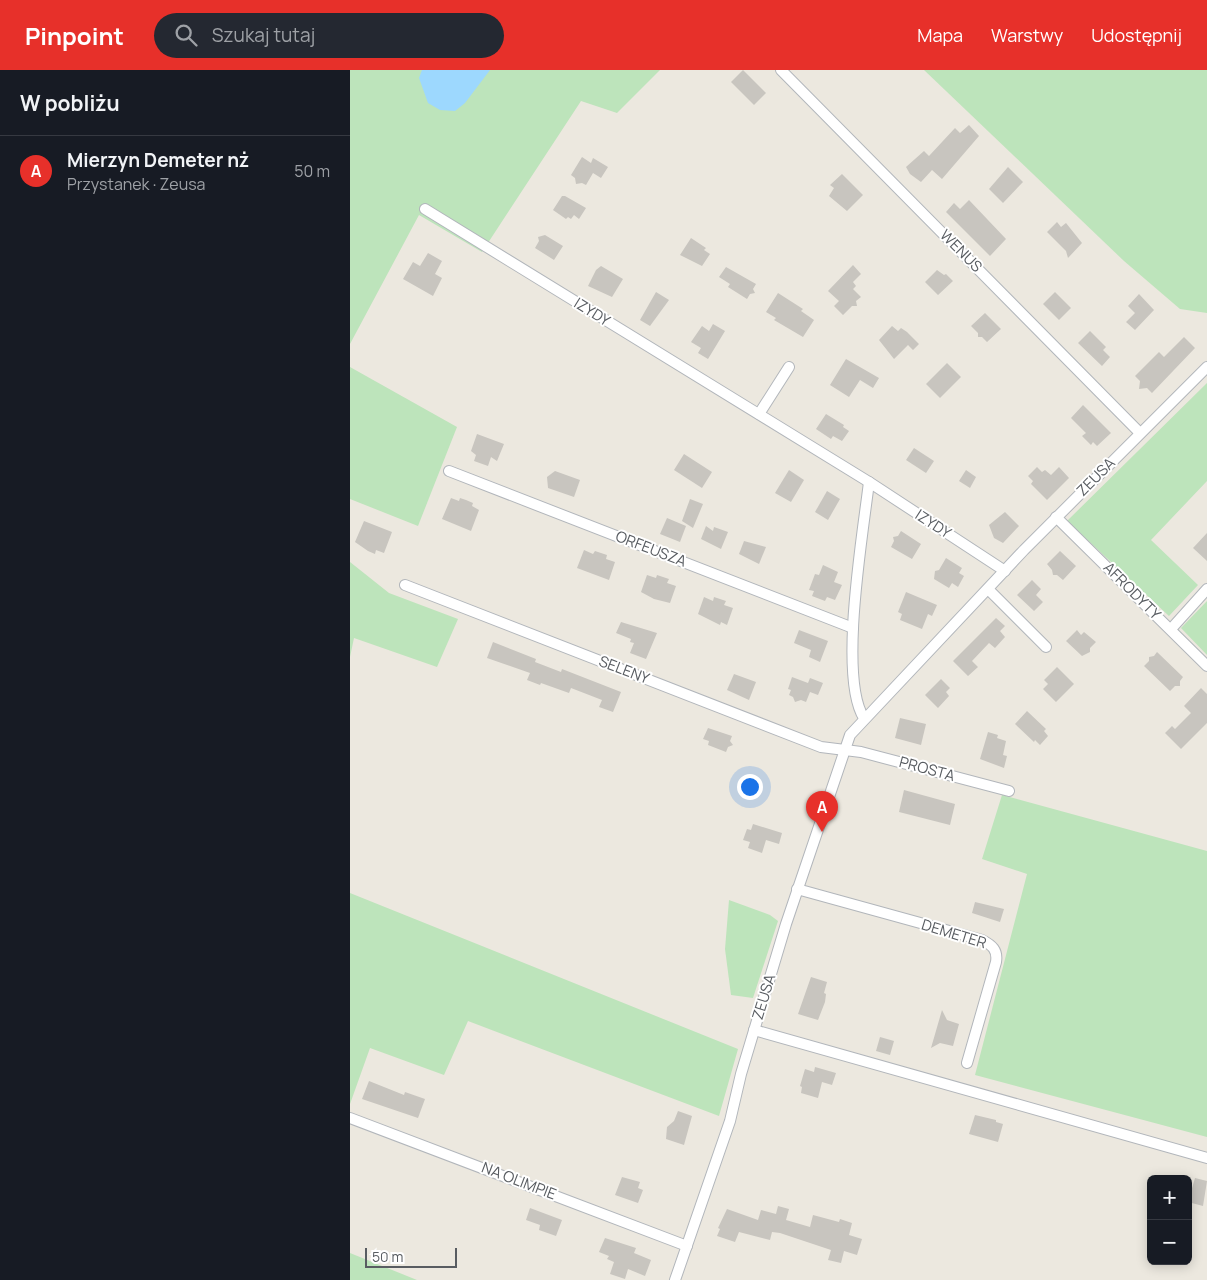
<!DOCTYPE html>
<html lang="pl">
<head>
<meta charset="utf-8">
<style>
  body { margin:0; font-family:Manrope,sans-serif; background:#242831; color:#f1f3f6 }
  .controls { position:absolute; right:15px; bottom:15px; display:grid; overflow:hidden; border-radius:8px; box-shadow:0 2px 12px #0003 }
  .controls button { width:45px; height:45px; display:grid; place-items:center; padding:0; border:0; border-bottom:1px solid #363941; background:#171b24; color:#f1f3f6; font:25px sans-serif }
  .scale { position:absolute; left:15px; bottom:12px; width:92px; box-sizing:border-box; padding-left:5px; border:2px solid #585c61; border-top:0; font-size:14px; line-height:18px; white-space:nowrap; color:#585c61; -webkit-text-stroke:4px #fff; paint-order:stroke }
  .you { position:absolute; left:399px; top:716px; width:18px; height:18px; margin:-12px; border:4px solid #fff; border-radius:50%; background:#1a73e8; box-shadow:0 0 0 8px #1a73e833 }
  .badge { display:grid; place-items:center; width:32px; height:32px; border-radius:50%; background:#e7302a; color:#fff; font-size:16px; font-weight:700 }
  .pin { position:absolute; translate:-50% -41px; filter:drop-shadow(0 1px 2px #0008) }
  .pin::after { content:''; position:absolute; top:26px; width:18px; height:15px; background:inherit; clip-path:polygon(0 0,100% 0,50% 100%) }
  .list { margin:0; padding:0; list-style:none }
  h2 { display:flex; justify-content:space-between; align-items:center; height:65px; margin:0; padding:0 20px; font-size:21px }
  h2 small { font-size:16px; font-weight:400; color:#9ea1a6 }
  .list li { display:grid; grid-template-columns:32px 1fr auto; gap:15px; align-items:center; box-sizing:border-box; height:70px; padding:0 20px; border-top:1px solid #363941 }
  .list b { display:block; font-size:19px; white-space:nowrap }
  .list p { margin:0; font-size:16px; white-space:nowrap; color:#9ea1a6 }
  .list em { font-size:16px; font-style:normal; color:#9ea1a6 }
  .icon { flex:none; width:28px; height:28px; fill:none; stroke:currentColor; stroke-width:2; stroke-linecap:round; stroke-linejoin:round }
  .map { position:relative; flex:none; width:857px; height:1210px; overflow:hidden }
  header { display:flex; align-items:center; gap:30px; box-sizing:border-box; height:70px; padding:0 25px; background:#e7302a; color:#fff }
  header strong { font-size:24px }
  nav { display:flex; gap:28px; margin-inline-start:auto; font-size:18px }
  .search { width:350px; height:45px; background:#242831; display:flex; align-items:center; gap:12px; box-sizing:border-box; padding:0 18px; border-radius:28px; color:#9ea1a6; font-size:19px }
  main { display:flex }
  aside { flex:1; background:#171b24 }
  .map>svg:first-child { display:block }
  .green { fill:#bde4bb }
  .water { fill:#9dd8fe }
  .building { fill:#c8c5bf }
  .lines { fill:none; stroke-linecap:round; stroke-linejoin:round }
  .minor-casing { stroke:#b2b6bb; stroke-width:12 }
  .minor { stroke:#fff; stroke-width:10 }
  .labels { text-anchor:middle; stroke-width:4; stroke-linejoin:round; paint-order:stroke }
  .street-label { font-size:15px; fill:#585c61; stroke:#fff }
</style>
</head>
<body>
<header>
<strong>Pinpoint</strong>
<div class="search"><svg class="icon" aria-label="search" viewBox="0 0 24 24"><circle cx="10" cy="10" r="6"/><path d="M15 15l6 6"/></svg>Szukaj tutaj</div>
<nav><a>Mapa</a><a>Warstwy</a><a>Udostępnij</a></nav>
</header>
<main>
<aside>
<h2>W pobliżu<small></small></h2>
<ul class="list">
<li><span class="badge">A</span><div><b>Mierzyn Demeter nż</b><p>Przystanek · Zeusa</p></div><em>50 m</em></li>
</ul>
</aside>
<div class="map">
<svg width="857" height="1210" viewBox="0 0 857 1210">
  <rect width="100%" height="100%" fill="#ece8df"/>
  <g class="green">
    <path d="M0,0H310L267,43L231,31L132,182L69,145L0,274Z"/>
    <path d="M574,0H857V243L830,239L774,191Z"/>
    <path d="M0,297L107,357L68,456L0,429Z"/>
    <path d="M857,313V411L801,470L848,515L819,546L717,451Z"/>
    <path d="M0,492L39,523L108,549L87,597L4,568L0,587Z"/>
    <path d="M857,531V585L831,558Z"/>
    <path d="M652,725L857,781V1067L625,1005L677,804L632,789Z"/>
    <path d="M0,823L388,979L369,1046L118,951L94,1005L20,978L0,1034Z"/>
    <path d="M379,830L420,845L428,851L403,928L381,925L375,879Z"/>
    <path d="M0,1183L67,1210H0Z"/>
  </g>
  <path class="water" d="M72,0H140L115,33L105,41L90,40L78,33L69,8Z"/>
  <g class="building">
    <path d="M393,0L416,23L404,35L381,12Z"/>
    <path d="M619,55L629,66L592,109L582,100L571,112L560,104L556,97L574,81L579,86L605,58L610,63Z"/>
    <path d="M232,87L241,93L243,88L258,97L251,108L243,103L236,115L232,113L226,114L225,108L221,105Z"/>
    <path d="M658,97L673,112L653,133L639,119Z"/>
    <path d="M492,104L513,125L497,141L479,126L484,118L480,115Z"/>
    <path d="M212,126H215L236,138L229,149L224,145L221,149L218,147L216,149L203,140Z"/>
    <path d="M619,130L656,169L640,186L596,142L604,133L610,139Z"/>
    <path d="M707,152L711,157L716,153L732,173L718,188L716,181L697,162Z"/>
    <path d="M195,165L213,176L204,190L185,178L189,171L188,167Z"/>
    <path d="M341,168L356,178L354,180L360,184L352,196L330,185Z"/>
    <path d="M78,183L92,191L85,204L92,208L83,226L53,209L63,192L70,196Z"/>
    <path d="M503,195L511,204L503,212L506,216L503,219L511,227L506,231L507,236H502L493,245L484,236L489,231L478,221Z"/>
    <path d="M251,196L273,209L262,227L238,216L246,200Z"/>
    <path d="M376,197L406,214L403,219L405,223L400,224L397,229L378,217L380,214L369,207Z"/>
    <path d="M587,200L594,205L596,204L603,211L588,225L575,212Z"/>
    <path d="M306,222L319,230L300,256L290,250Z"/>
    <path d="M705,222L721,238L709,250L693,234Z"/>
    <path d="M428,223L453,239L451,241L464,250L453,267L424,250L426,248L416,242Z"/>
    <path d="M789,224L804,240L785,260L776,252L785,243L778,236Z"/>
    <path d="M635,243L651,259L637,272L632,267H628V263L621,256Z"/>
    <path d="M363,254L375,261L358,289L348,283L351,278L341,272L352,256L359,261Z"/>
    <path d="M542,256L548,261L551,258L557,262L569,274L563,280L558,275L544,289L529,270Z"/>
    <path d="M740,261L756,277L753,280L760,287L752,296L728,273Z"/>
    <path d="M834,267L845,278L802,323L797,318L789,319L790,311L785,306L809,282L814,287Z"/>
    <path d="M496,289L529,308L523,318L510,310L499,327L480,315Z"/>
    <path d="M597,293L611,307L590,328L576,314Z"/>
    <path d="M733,335L761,363L747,376L743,372L741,375L732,366L736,363L721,348Z"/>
    <path d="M476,344L494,355L493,357L499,361L492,371L483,366L481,369L466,359Z"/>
    <path d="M127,364L154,374L147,391L141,387L138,396L124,391L126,385L121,381Z"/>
    <path d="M564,378L584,391L576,403L556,390Z"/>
    <path d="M334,384L362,402L352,418L324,400Z"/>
    <path d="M687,397L692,402L695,400L701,405L709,397L719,408L697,430L681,414L683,411L678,406Z"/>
    <path d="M439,400L454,410L441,432L425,423Z"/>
    <path d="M616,400L626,407L620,418L609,411Z"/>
    <path d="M205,401L230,410L224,427L198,418L197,407Z"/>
    <path d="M477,421L490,429L478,450L465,442Z"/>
    <path d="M101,428L109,431L110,428L116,430L123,433L122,436L129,440L121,461L92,449Z"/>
    <path d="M340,429L353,434L343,458L332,451Z"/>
    <path d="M655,442L669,456L653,473L644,468L639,455Z"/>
    <path d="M317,448L336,456L330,472L310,464Z"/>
    <path d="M14,451L42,462L34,483L26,480L25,484L18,481L5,472Z"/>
    <path d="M356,456L363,461L364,457L378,462L371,479L351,469Z"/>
    <path d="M551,461L571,474L562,489L541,477L544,471L543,467L548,466Z"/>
    <path d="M857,463V491L843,478Z"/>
    <path d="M394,471L416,477L409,494L389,484Z"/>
    <path d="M234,480L243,484L245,481L257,485L256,489L265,492L259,510L227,498Z"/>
    <path d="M710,481L726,496L713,510L707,505H703L702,500L697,494Z"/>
    <path d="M596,488L612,498L609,503L614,506L608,517L602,513L599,518L584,509L585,501L589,500Z"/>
    <path d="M473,495L488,502L484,512L492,515L485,530L477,527L475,531L462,526L464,521L459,520L465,504L469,505Z"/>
    <path d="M297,505L306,508L307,505L319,509L317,513L326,516L320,533L304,529L291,522Z"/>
    <path d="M682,510L691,519L686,525L693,532L684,541L667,525Z"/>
    <path d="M556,522L587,535L582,546L578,544L572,559L550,550L552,544L548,542Z"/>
    <path d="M354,527L363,531L364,527L376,531L374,535L383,538L377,555L371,552L370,555L348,544Z"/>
    <path d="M646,548L655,556L650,561L655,567L645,578L639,573L622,591L628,597L618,606L603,591Z"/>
    <path d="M271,552L307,563L296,589L280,583L284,573L280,572L281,569L266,563Z"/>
    <path d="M449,560L478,571L470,592L459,587L461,580L444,573Z"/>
    <path d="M727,560L731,565L734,562L746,572L740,578V582L732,586L716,571Z"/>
    <path d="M143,572L186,589L185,592L211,602L212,599L271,622L263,642L249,637L252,630L221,618L219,623L191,613L190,615L177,610L180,603L137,588Z"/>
    <path d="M807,582L833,607L830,611V616H825L820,621L794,596L799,591V587L804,586Z"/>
    <path d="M707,597L724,614L706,632L693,619L698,614L694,610Z"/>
    <path d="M384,604L406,612L399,630L377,620Z"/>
    <path d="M442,607L458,613L460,608L473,613L468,625L460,622L456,632L451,630L445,632L443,627L439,625L441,620L438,619Z"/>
    <path d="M591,609L600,618L596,622L599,626L588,638L575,625Z"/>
    <path d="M851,618L857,624V653L831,679L815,663L822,656L825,659L841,643L834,636Z"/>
    <path d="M677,641L696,659L694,661L698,666L690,675L685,670L684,672L665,654Z"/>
    <path d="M550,648L576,654L571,675L545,668Z"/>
    <path d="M358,658L382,666L380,671L383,675L378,677L376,682L358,675L359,671L353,669Z"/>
    <path d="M638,662L648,665L647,668L656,671L653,685L657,686L654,698L630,689Z"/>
    <path d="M554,720L605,734L600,755L549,742Z"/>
    <path d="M403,754L432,763L429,774L416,770L412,783L398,778L400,772L393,770L397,759L401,760Z"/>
    <path d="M625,832L654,839L650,852L622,843Z"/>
    <path d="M461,907L477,912L474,923L476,924L475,932L468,950L448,944Z"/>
    <path d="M592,940L597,950L609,954L603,976L590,973L581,978Z"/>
    <path d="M530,967L544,971L540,985L526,981Z"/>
    <path d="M465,997L486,1003L482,1015L472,1012L468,1028L451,1023L452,1017L450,1016L455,999L464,1002Z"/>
    <path d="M19,1011L54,1025L55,1022L75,1029L68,1048L12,1029Z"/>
    <path d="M328,1041L342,1046L334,1075L316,1069L317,1057L324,1051Z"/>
    <path d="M625,1045L646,1050V1052L653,1054L648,1072L619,1064Z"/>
    <path d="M272,1107L290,1112L288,1118L293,1120L288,1133L265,1125Z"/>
    <path d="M845,1108L857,1111L853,1136L838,1132Z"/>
    <path d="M428,1136L439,1139L436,1150L460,1157L463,1145L489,1152L490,1149L502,1153L499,1165L512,1169L507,1185L494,1181L491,1193L478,1190L481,1180L430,1163L422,1162L420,1170L389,1162L385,1172L367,1166L370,1159L368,1158L377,1139L408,1150L411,1140L426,1144Z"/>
    <path d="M180,1138L212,1150L206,1166L189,1160L190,1155L176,1150Z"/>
    <path d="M255,1168L286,1178L284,1183L301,1190L295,1206L278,1199L275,1209L260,1204L264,1192L257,1189L259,1186L249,1182Z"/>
  </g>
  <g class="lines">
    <g class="minor-casing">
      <g id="minor">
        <path d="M431,0L790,363"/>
        <path d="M75,139L519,412L655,501"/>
        <path d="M409,344L439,297"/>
        <path d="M99,401L503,558"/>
        <path d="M706,447L857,596"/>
        <path d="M55,515L471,677L511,682L659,721"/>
        <path d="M638,519L696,577"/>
        <path d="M821,559L857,519"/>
        <path d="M514,648C488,608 513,463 519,412"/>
        <path d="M447,819L632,870C642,875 648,880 646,892L617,993"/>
        <path d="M404,960L857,1088"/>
        <path d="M0,1048L337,1176"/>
        <path d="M325,1210L380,1051L391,1004L436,854L500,665L674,480L857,297"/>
      </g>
    </g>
    <use href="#minor" class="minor"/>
  </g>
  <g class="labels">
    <g class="street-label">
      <text transform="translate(611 181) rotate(45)" y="5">WENUS</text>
      <text transform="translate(242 242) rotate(32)" y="5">IZYDY</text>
      <text transform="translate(746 407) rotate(-45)" y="5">ZEUSA</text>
      <text transform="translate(583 454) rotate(33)" y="5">IZYDY</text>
      <text transform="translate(301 479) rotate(21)" y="5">ORFEUSZA</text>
      <text transform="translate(782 521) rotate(45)" y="5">AFRODYTY</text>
      <text transform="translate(274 600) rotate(21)" y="5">SELENY</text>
      <text transform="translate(577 699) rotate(15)" y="5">PROSTA</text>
      <text transform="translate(604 864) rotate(17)" y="5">DEMETER</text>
      <text transform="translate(414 927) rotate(-73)" y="5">ZEUSA</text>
      <text transform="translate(169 1111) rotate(21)" y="5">NA OLIMPIE</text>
    </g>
  </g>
</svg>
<div class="controls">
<button>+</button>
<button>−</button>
</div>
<div class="scale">50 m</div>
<div class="you"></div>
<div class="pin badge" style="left:472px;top:762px">A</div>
</div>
</main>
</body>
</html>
